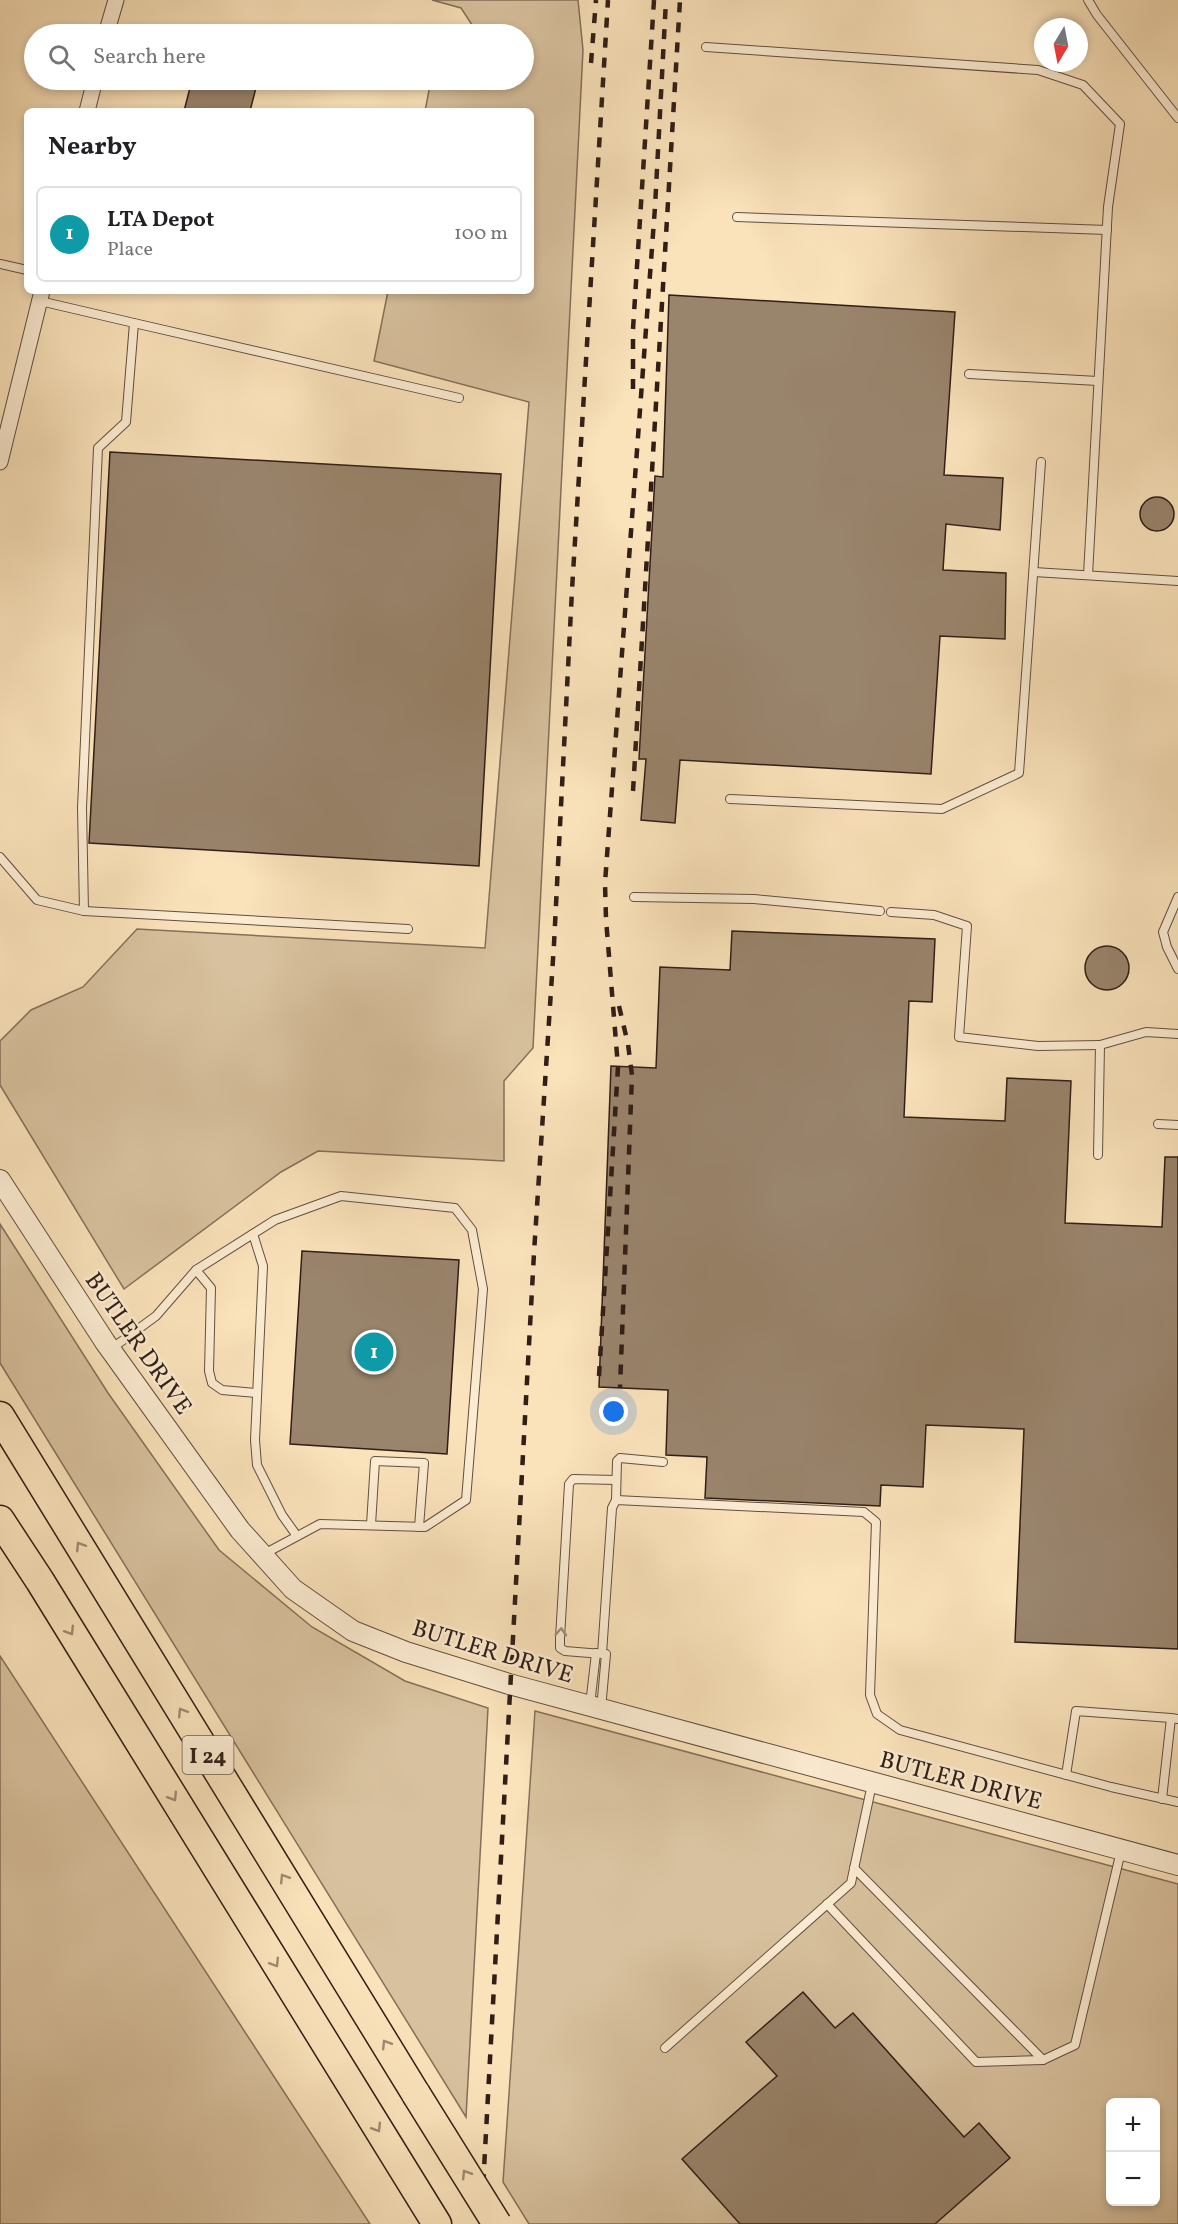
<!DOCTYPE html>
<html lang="en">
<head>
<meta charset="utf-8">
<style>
  body { margin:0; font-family:Vollkorn,serif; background:#f2f2f2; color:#202124 }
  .controls { position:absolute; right:18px; bottom:18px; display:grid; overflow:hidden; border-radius:9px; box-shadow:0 3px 9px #0003 }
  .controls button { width:54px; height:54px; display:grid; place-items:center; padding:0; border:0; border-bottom:2px solid #e0e0e0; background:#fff; color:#202124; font:30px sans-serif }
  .compass { position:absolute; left:1034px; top:18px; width:54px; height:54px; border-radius:50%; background:#fff; box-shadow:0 3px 9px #0003; rotate:190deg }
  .you { position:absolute; left:614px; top:1412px; width:21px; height:21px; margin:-15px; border:4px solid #fff; border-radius:50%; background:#1a73e8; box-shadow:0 0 0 9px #1a73e833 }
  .badge { display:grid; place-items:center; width:39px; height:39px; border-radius:50%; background:#b45309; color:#fff; font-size:20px; font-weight:700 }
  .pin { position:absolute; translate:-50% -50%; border:3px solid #fff; box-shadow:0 2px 6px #0006 }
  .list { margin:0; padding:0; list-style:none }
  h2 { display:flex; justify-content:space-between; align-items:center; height:78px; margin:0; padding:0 24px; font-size:26px }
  h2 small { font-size:20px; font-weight:400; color:#757577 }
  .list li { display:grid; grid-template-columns:39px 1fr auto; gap:18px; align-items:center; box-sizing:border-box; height:96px; margin:0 12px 12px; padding:0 12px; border:2px solid #e0e0e0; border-radius:9px }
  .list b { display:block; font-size:22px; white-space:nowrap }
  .list p { margin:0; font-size:20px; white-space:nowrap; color:#757577 }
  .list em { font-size:20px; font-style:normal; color:#757577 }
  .icon { flex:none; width:33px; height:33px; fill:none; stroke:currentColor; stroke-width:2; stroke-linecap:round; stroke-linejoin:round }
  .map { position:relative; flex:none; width:1178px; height:2224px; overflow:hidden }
  .search { position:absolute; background:#fff; box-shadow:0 3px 9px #0003; left:24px; top:24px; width:510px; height:66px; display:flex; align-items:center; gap:15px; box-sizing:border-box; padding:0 21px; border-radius:33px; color:#757577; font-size:22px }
  .panel { position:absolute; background:#fff; box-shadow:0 3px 9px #0003; left:24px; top:108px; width:510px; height:186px; border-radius:9px }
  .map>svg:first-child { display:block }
  .green { fill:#d8c19e; stroke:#84705a; stroke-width:1.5; fill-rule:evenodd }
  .building { fill:#99846c; stroke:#301e17; stroke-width:1.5 }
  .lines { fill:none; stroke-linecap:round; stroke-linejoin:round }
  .service-casing { stroke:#624f40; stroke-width:10 }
  .minor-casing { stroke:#624f40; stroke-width:17 }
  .tertiary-casing { stroke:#624f40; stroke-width:22 }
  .motorway-casing { stroke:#301e17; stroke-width:31 }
  .service { stroke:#fcecd2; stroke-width:8 }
  .minor { stroke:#fcecd2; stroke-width:15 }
  .tertiary { stroke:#fcecd2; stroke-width:20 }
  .motorway { stroke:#fae2ba; stroke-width:28 }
  .rail { stroke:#301e17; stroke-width:4.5; stroke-dasharray:10 10; stroke-linecap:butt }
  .motorway-bridge-casing { stroke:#301e17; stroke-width:31; stroke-linecap:butt }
  .motorway-bridge { stroke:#fae2ba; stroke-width:28 }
  .oneway { stroke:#9f8a71 }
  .oneway2 { stroke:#a08f7e }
  .labels { text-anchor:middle; stroke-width:5; stroke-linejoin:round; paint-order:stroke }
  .shield { fill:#fcecd2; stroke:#6d5c4f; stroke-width:1.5 }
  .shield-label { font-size:22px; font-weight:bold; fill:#301e17 }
  .street-label { font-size:24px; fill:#301e17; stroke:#fcecd2 }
</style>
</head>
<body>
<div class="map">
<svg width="1178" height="2224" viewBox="0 0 1178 2224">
  <rect width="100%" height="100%" fill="#fae2ba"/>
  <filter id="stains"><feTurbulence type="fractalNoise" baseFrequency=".00333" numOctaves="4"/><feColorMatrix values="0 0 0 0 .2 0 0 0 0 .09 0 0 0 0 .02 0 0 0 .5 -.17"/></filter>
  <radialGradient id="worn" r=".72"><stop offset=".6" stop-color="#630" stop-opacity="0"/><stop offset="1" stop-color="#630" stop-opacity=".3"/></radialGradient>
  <g class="green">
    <path d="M432,0H578L583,50L533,1048L504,1081V1161L318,1151L281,1172L124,1289L0,1085V1041L31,1010L83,987L137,929L485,948L529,402L374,361L388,291H531V111H425L431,80H524V34H478L461,8Z"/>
    <path d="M0,1224L108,1393L219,1550L312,1627L405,1681L488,1708L466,2117L0,1363Z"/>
    <path d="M0,1656L370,2224H0Z"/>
    <path d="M535,1711L1178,1884V2224H529L503,2182ZM1110,2102H1156V2202H1110Z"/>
  </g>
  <g class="building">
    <path d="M192,80H258L250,111H184Z"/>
    <path d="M669,295L955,312L944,475L1003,478L1000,530L946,524L943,570L1006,573L1005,639L940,636L931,774L680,760L675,823L641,820L646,759H639L655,476L663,477Z"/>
    <path d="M110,452L501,474L479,866L89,843Z"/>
    <circle cx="1157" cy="514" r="17"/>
    <path d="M732,931L935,939L932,1002L909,1001L904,1117L1005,1121L1007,1078L1071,1081L1065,1223L1162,1227L1165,1157H1178V1649L1015,1642L1024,1429L926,1425L923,1487L881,1485L880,1506L705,1498L707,1457L666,1455L668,1390L599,1387L611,1066L656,1068L660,967L730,970Z"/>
    <circle cx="1107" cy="968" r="22"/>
    <path d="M302,1251L459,1260L447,1454L290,1444Z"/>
    <path d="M803,1992L835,2028L853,2013L964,2137L979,2123L1010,2158L935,2224H740L682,2159L777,2076L746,2042Z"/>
  </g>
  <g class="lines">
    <g class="service-casing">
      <g id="service">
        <path d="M1088,0L1097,15L1178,118"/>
        <path d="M706,47L1038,70L1083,85L1120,124L1108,207L1088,575"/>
        <path d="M737,217L1107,230"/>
        <path d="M0,264L27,270"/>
        <path d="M134,323L459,398"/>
        <path d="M969,374L1098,381"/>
        <path d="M1034,572L1178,581"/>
        <path d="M730,799L942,809L1019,773L1041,462"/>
        <path d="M0,857L37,900L84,911L82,808L98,448L126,422L134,323L40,301"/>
        <path d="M634,897L754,899L880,911"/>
        <path d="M1178,897L1163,932L1167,947L1178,969"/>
        <path d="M84,911L408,929"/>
        <path d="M891,912L934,915L967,926L959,1037L1038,1046L1100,1045"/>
        <path d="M1158,1124L1178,1125"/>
        <path d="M1098,1155L1100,1045L1146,1032L1178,1034"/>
        <path d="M253,1234L263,1266L255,1440L257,1465L282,1515L297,1536"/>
        <path d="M196,1270L211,1288L209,1371L212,1383L222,1390L257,1393"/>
        <path d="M111,1349L156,1316L196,1270L275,1220L341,1196L455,1208L472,1230L483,1289L466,1500L425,1527L320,1524L264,1554"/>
        <path d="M616,1480L573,1479L569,1484L560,1638V1648L565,1651L602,1654L612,1508L616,1500L864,1512L876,1522L870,1695L877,1714L900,1730L1111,1787L1178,1802"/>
        <path d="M616,1500L617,1461L620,1458L663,1462"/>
        <path d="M371,1525L375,1461L424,1463L419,1527"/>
        <path d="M590,1705L596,1653"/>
        <path d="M601,1709L606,1654"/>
        <path d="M1066,1775L1076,1711L1171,1718"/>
        <path d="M1162,1799L1171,1718L1178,1719"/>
        <path d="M854,1868L1043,2060L1075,2045L1121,1851"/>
        <path d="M827,1904L976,2062L1043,2060"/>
        <path d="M665,2048L851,1883L872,1784"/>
      </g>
    </g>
    <g class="minor-casing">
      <g id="minor">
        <path d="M106,34L116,0"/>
        <path d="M87,111L95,80"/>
        <path d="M0,462L42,291"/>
      </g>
    </g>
    <g class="tertiary-casing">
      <path id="tertiary" d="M0,1180L105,1342L240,1530L293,1589L353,1631L406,1652L509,1684L1178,1865"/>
    </g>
    <g class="motorway-casing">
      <g id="motorway">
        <path d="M0,1416L416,2094"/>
        <path d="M0,1520L40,1581L437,2224"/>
      </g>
    </g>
    <use href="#service" class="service"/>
    <use href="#minor" class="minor"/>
    <use href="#tertiary" class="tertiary"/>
    <use href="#motorway" class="motorway"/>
    <g class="rail">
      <path d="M591,63L596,0"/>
      <path d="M633,389V329L654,0"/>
      <path d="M633,791L680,0"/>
      <path d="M619,1006L628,1044L632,1075L620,1388"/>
      <path d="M599,1376L618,1067L606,919L605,883L655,207L666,0"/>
      <path d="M481,2224L534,1253L554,944L572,590L608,0"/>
    </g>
    <g class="motorway-bridge-casing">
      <path id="motorway-bridge" d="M416,2094L497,2224"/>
    </g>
    <use href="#motorway-bridge" class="motorway-bridge"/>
  </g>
  <defs><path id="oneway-chevron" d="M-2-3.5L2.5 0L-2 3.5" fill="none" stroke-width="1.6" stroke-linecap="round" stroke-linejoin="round" transform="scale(1.5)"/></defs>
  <g class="oneway">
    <use href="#oneway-chevron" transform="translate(80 1546) rotate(-122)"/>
    <use href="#oneway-chevron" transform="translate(70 1631) rotate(58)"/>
    <use href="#oneway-chevron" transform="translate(182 1712) rotate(-122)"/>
    <use href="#oneway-chevron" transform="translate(173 1797) rotate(58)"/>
    <use href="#oneway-chevron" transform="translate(284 1878) rotate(-122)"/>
    <use href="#oneway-chevron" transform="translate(275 1963) rotate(58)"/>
    <use href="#oneway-chevron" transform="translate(386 2044) rotate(-122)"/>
    <use href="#oneway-chevron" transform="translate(377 2128) rotate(58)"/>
    <use href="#oneway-chevron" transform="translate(466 2174) rotate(-122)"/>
  </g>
  <use class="oneway2" href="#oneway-chevron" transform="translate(561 1632) rotate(-87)"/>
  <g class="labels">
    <rect class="shield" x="182.5" y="1736" width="51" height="38" rx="4.5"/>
    <g class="shield-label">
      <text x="208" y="1763">I 24</text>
    </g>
    <g class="street-label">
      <text transform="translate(139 1343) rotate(55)" y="8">BUTLER DRIVE</text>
      <text transform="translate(493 1651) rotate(17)" y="8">BUTLER DRIVE</text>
      <text transform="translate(961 1780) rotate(15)" y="8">BUTLER DRIVE</text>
    </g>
  </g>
  <rect width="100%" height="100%" filter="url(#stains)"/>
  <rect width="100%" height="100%" fill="url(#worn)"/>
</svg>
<div class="controls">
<button>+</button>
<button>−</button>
</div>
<svg class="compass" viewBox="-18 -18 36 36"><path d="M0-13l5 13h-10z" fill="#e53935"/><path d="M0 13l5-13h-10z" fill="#757577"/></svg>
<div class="you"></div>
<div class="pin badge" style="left:374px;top:1352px;background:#0f9aa8">1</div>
<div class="search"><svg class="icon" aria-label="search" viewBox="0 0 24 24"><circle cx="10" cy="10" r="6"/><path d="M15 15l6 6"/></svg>Search here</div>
<section class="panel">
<h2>Nearby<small></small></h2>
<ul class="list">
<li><span class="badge" style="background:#0f9aa8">1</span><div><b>LTA Depot</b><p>Place</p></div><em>100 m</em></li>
</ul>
</section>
</div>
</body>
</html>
